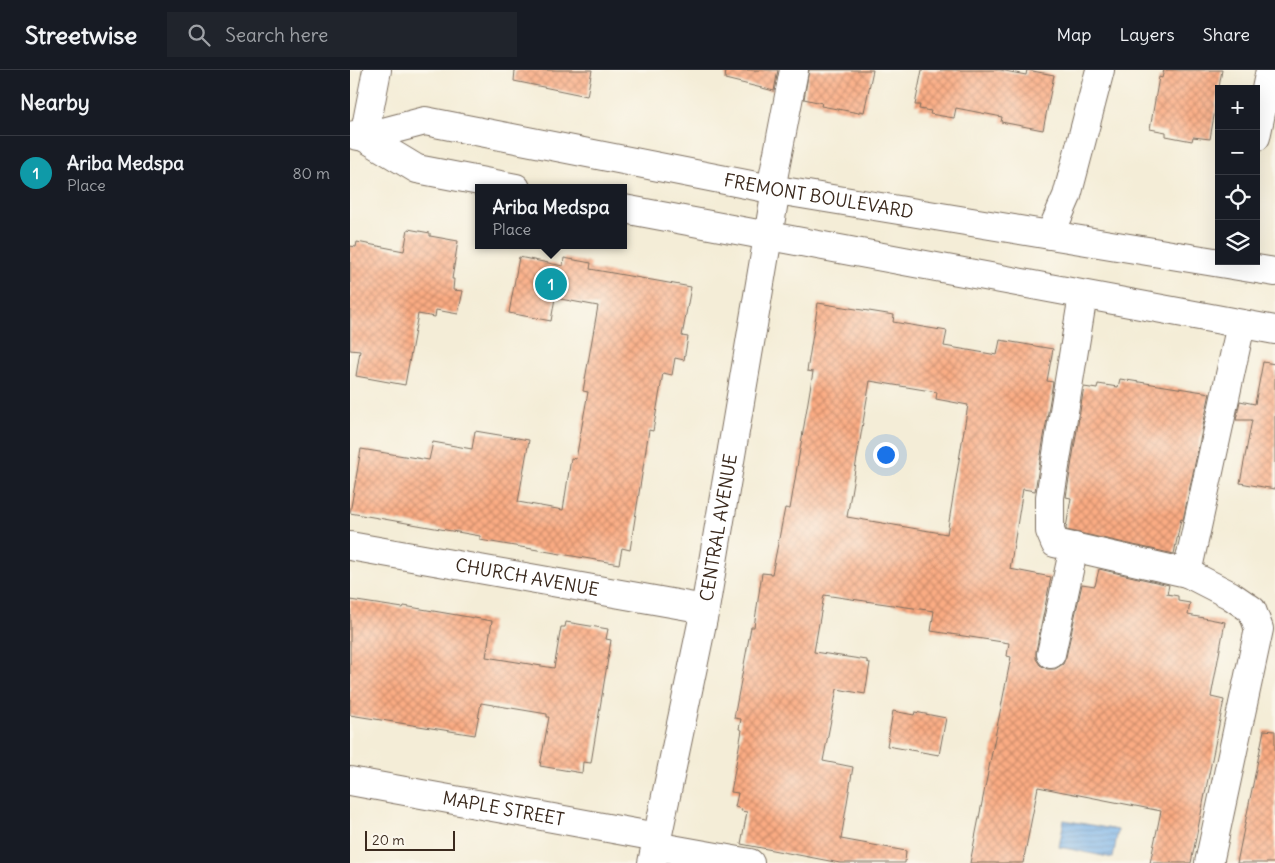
<!DOCTYPE html>
<html lang="en">
<head>
<meta charset="utf-8">
<style>
  body { margin:0; font-family:Delius,sans-serif; background:#20242c; color:#f1f3f6 }
  .controls { position:absolute; right:15px; top:15px; display:grid; overflow:hidden; border-radius:0px; box-shadow:0 5px 20px #0002 }
  .controls button { width:45px; height:45px; display:grid; place-items:center; padding:0; border:0; border-bottom:1px solid #363941; background:#171b24; color:#f1f3f6; font:25px sans-serif }
  .scale { position:absolute; left:15px; bottom:12px; width:90px; box-sizing:border-box; padding-left:5px; border:2px solid #3b2a1e; border-top:0; font-size:14px; line-height:18px; white-space:nowrap; color:#3b2a1e; -webkit-text-stroke:4px #fbf7ec; paint-order:stroke }
  .you { position:absolute; left:535px; top:384px; width:18px; height:18px; margin:-12px; border:4px solid #fff; border-radius:50%; background:#1a73e8; box-shadow:0 0 0 8px #1a73e833 }
  .badge { display:grid; place-items:center; width:32px; height:32px; border-radius:50%; background:#c8321e; color:#fff; font-size:16px; font-weight:700 }
  .pin { position:absolute; translate:-50% -50%; border:2px solid #fff; box-shadow:0 1px 5px #0006 }
  .popup { position:absolute; left:125px; top:114px; width:152px; height:65px; box-sizing:border-box; display:grid; place-content:center; border-radius:0px; background:#171b24; filter:drop-shadow(0 1px 4px #0005); font-size:16px; white-space:nowrap; color:#9ea1a6 }
  .popup b { font-size:19px; color:#f1f3f6 }
  .popup::after { content:''; position:absolute; left:50%; top:100%; margin-left:-10px; border:10px solid transparent; border-top-color:#171b24 }
  .list { margin:0; padding:0; list-style:none }
  h2 { display:flex; justify-content:space-between; align-items:center; height:65px; margin:0; padding:0 20px; font-size:21px }
  h2 small { font-size:16px; font-weight:400; color:#9ea1a6 }
  .list li { display:grid; grid-template-columns:32px 1fr auto; gap:15px; align-items:center; box-sizing:border-box; height:75px; padding:0 20px; border-top:1px solid #363941 }
  .list b { display:block; font-size:19px; white-space:nowrap }
  .list p { margin:0; font-size:16px; white-space:nowrap; color:#9ea1a6 }
  .list em { font-size:16px; font-style:normal; color:#9ea1a6 }
  .icon { flex:none; width:28px; height:28px; fill:none; stroke:currentColor; stroke-width:2; stroke-linecap:round; stroke-linejoin:round }
  .map { position:relative; flex:none; width:925px; height:793px; overflow:hidden }
  header { display:flex; align-items:center; gap:30px; box-sizing:border-box; height:70px; padding:0 25px; background:#171b24; border-bottom:1px solid #363941 }
  header strong { font-size:24px }
  nav { display:flex; gap:28px; margin-inline-start:auto; font-size:18px }
  .search { width:350px; height:45px; background:#20242c; display:flex; align-items:center; gap:12px; box-sizing:border-box; padding:0 18px; border-radius:0px; color:#9ea1a6; font-size:19px }
  main { display:flex }
  aside { flex:1; background:#171b24 }
  .map>svg:first-child { display:block }
  .water { fill:url(#water-rules); stroke:#586d82 }
  .building { fill:url(#building-cross-hatch); fill-rule:evenodd }
  .lines { fill:none; stroke-linecap:round; stroke-linejoin:round }
  .minor-casing { stroke:#7c6e5f; stroke-width:30 }
  .major-casing { stroke:#7c6e5f; stroke-width:30 }
  .minor { stroke:#fff; stroke-width:28 }
  .major { stroke:#fff; stroke-width:28 }
  .labels { text-anchor:middle; stroke-width:4.5; stroke-linejoin:round; paint-order:stroke }
  .street-label { font-size:18px; fill:#3b2a1e; stroke:#fbf7ec }
</style>
</head>
<body>
<header>
<strong>Streetwise</strong>
<div class="search"><svg class="icon" aria-label="search" viewBox="0 0 24 24"><circle cx="10" cy="10" r="6"/><path d="M15 15l6 6"/></svg>Search here</div>
<nav><a>Map</a><a>Layers</a><a>Share</a></nav>
</header>
<main>
<aside>
<h2>Nearby<small></small></h2>
<ul class="list">
<li><span class="badge" style="background:#0f9aa8">1</span><div><b>Ariba Medspa</b><p>Place</p></div><em>80 m</em></li>
</ul>
</aside>
<div class="map">
<svg width="925" height="793" viewBox="0 0 925 793">
  <defs>
    <pattern id="water-rules" width="6" height="5" patternUnits="userSpaceOnUse" patternTransform="scale(1.25)"><rect width="6" height="5" fill="#76b0e7"/><path d="M0 2.5h6" fill="none" stroke="#628fbb"/></pattern>
    <pattern id="building-cross-hatch" width="8" height="8" patternUnits="userSpaceOnUse" patternTransform="scale(1.25)"><rect width="8" height="8" fill="#fbac83"/><path d="M0 0l8 8M0 8l8-8" fill="none" stroke="#cc8c6b"/></pattern>
  </defs>
  <rect width="100%" height="100%" fill="#fbf7ec"/>
  <filter id="ink" filterUnits="userSpaceOnUse"><feTurbulence type="fractalNoise" baseFrequency=".02" numOctaves="2"/><feDisplacementMap in="SourceGraphic" scale="10" xChannelSelector="R" yChannelSelector="G"/><feConvolveMatrix kernelMatrix="1 2 1 2 8 2 1 2 1" color-interpolation-filters="sRGB"/></filter>
  <filter id="wash" filterUnits="userSpaceOnUse"><feTurbulence type="fractalNoise" baseFrequency=".0096" numOctaves="4" result="noise"/><feDisplacementMap in="SourceGraphic" scale="20" xChannelSelector="R" yChannelSelector="G"/><feGaussianBlur stdDeviation="1.12" result="paint"/><feColorMatrix in="noise" values="0 0 0 0 0 0 0 0 0 0 0 0 0 0 0 0 0 1.4 0 .05"/><feComposite in="paint" operator="in"/></filter>
  <g filter="url(#wash)">
    <rect width="100%" height="100%" fill="#f4edd7"/>
    <path class="water" d="M714,750L768,760L763,788L709,777Z"/>
    <g id="blocks">
      <g class="building">
        <path d="M165,0H242L237,26L164,11Z"/>
        <path d="M376,0H428L424,21L375,9Z"/>
        <path d="M459,0H523L514,42L509,41V43L471,36L472,33L454,29Z"/>
        <path d="M572,0H650L676,5L677,0L704,5L693,60L651,52L652,47L606,38L604,48L580,44L581,41L569,39L570,35H565Z"/>
        <path d="M814,0H872L860,69L843,67L842,71L816,66V62L800,59L809,7L812,8Z"/>
        <path d="M58,159L80,163V166L108,171L102,209H104L103,220L113,221L108,244L86,240L85,247L68,244L55,315L6,306L10,281L0,280V176L6,177L7,172L54,181Z"/>
        <path d="M169,187L213,196L214,188L241,193L240,199L341,217L332,266L338,267L334,290L325,288L322,305L313,303L303,361L299,360L280,480L272,478L269,494L130,470V466L0,443L11,379L79,390L83,372L122,379L125,361L179,370L168,432L213,440L221,388L226,389L238,322L233,321L248,236L205,228L201,251L159,243Z"/>
        <path d="M468,233L544,245L543,252L597,261L594,276L647,285L650,270L703,279L697,311L703,312L685,421L673,419L660,499L701,507L686,581V589L690,595L697,599H705L713,594L716,587L732,514L745,516L749,499L819,515L817,524L828,526V531L840,533L838,545L875,552L861,627L874,630L841,793H800L811,741L688,717L673,793H620L661,587L657,586L659,573L581,561L584,541L474,525L464,582L517,590V592L520,593L515,624L487,619L473,691L503,697L491,769L556,781L555,793H490L391,774L397,742L391,741L392,739L385,737L388,723L381,722L392,660L389,659L391,649L384,648L401,557H404L412,503L422,504L435,438L440,439L463,302L457,301ZM520,311L587,322L586,329L618,335L597,464L497,447Z"/>
        <path d="M913,292L925,294V419L890,413L902,350H886L890,331L905,334Z"/>
        <path d="M770,309L860,323L833,450L831,449L824,484L716,460V458L721,428L716,427L734,317L747,319L748,314L768,317Z"/>
        <path d="M0,530L53,538L54,536L142,551L136,587L204,598L211,557H215L216,552L258,559L256,569L261,570L241,693L233,692L232,703L190,696L199,647H197V644L131,633L125,665L0,645Z"/>
        <path d="M543,641L564,645L565,642L596,648L589,685L537,676Z"/>
        <path d="M914,660L925,661V793H887Z"/>
      </g>
    </g>
  </g>
  <g filter="url(#ink)">
    <use href="#blocks" fill-opacity="0" stroke="#7c6e5f" stroke-width="1"/>
    <g class="lines">
      <g class="minor-casing">
        <g id="minor">
          <path d="M14,67L27,0"/>
          <path d="M906,67L920,0"/>
          <path d="M421,119L444,0"/>
          <path d="M700,165L717,126L750,0"/>
          <path d="M733,225L700,427V461L705,473L837,503L891,254"/>
          <path id="s1" d="M0,476L355,539"/>
          <path d="M837,503L880,525L902,540L909,559L859,793"/>
          <path d="M701,584L724,477"/>
          <path id="s2" d="M0,711L307,767"/>
          <path d="M305,776L400,793"/>
        </g>
      </g>
      <g class="major-casing">
        <g id="major">
          <path d="M4,65L14,67L67,99L166,118"/>
          <path id="s3" d="M14,67L75,51L421,119L925,202"/>
          <path d="M274,139L925,260"/>
          <path id="s4" d="M302,793L355,539L426,119"/>
        </g>
      </g>
      <use href="#minor" class="minor"/>
      <use href="#major" class="major"/>
    </g>
  </g>
  <g class="labels">
    <g class="street-label">
      <text dy="6" stroke="none"><textPath href="#s3" startOffset="464">FREMONT BOULEVARD</textPath></text>
      <text dy="6" stroke="none"><textPath href="#s4" startOffset="342">CENTRAL AVENUE</textPath></text>
      <text dy="6" stroke="none"><textPath href="#s1" startOffset="180">CHURCH AVENUE</textPath></text>
      <text dy="6" stroke="none"><textPath href="#s2" startOffset="156">MAPLE STREET</textPath></text>
    </g>
  </g>
</svg>
<div class="controls">
<button>+</button>
<button>−</button>
<button><svg class="icon" aria-label="locate" viewBox="0 0 24 24"><circle cx="12" cy="12" r="6"/><path d="M12 2v4M12 18v4M2 12h4M18 12h4"/></svg></button>
<button><svg class="icon" aria-label="layers" viewBox="0 0 24 24"><path d="M12 4l9 5-9 5-9-5zM3 14l9 5 9-5"/></svg></button>
</div>
<div class="scale">20 m</div>
<div class="you"></div>
<div class="pin badge" style="left:201px;top:214px;background:#0f9aa8">1</div>
<div class="popup"><b>Ariba Medspa</b>Place</div>
</div>
</main>
</body>
</html>
